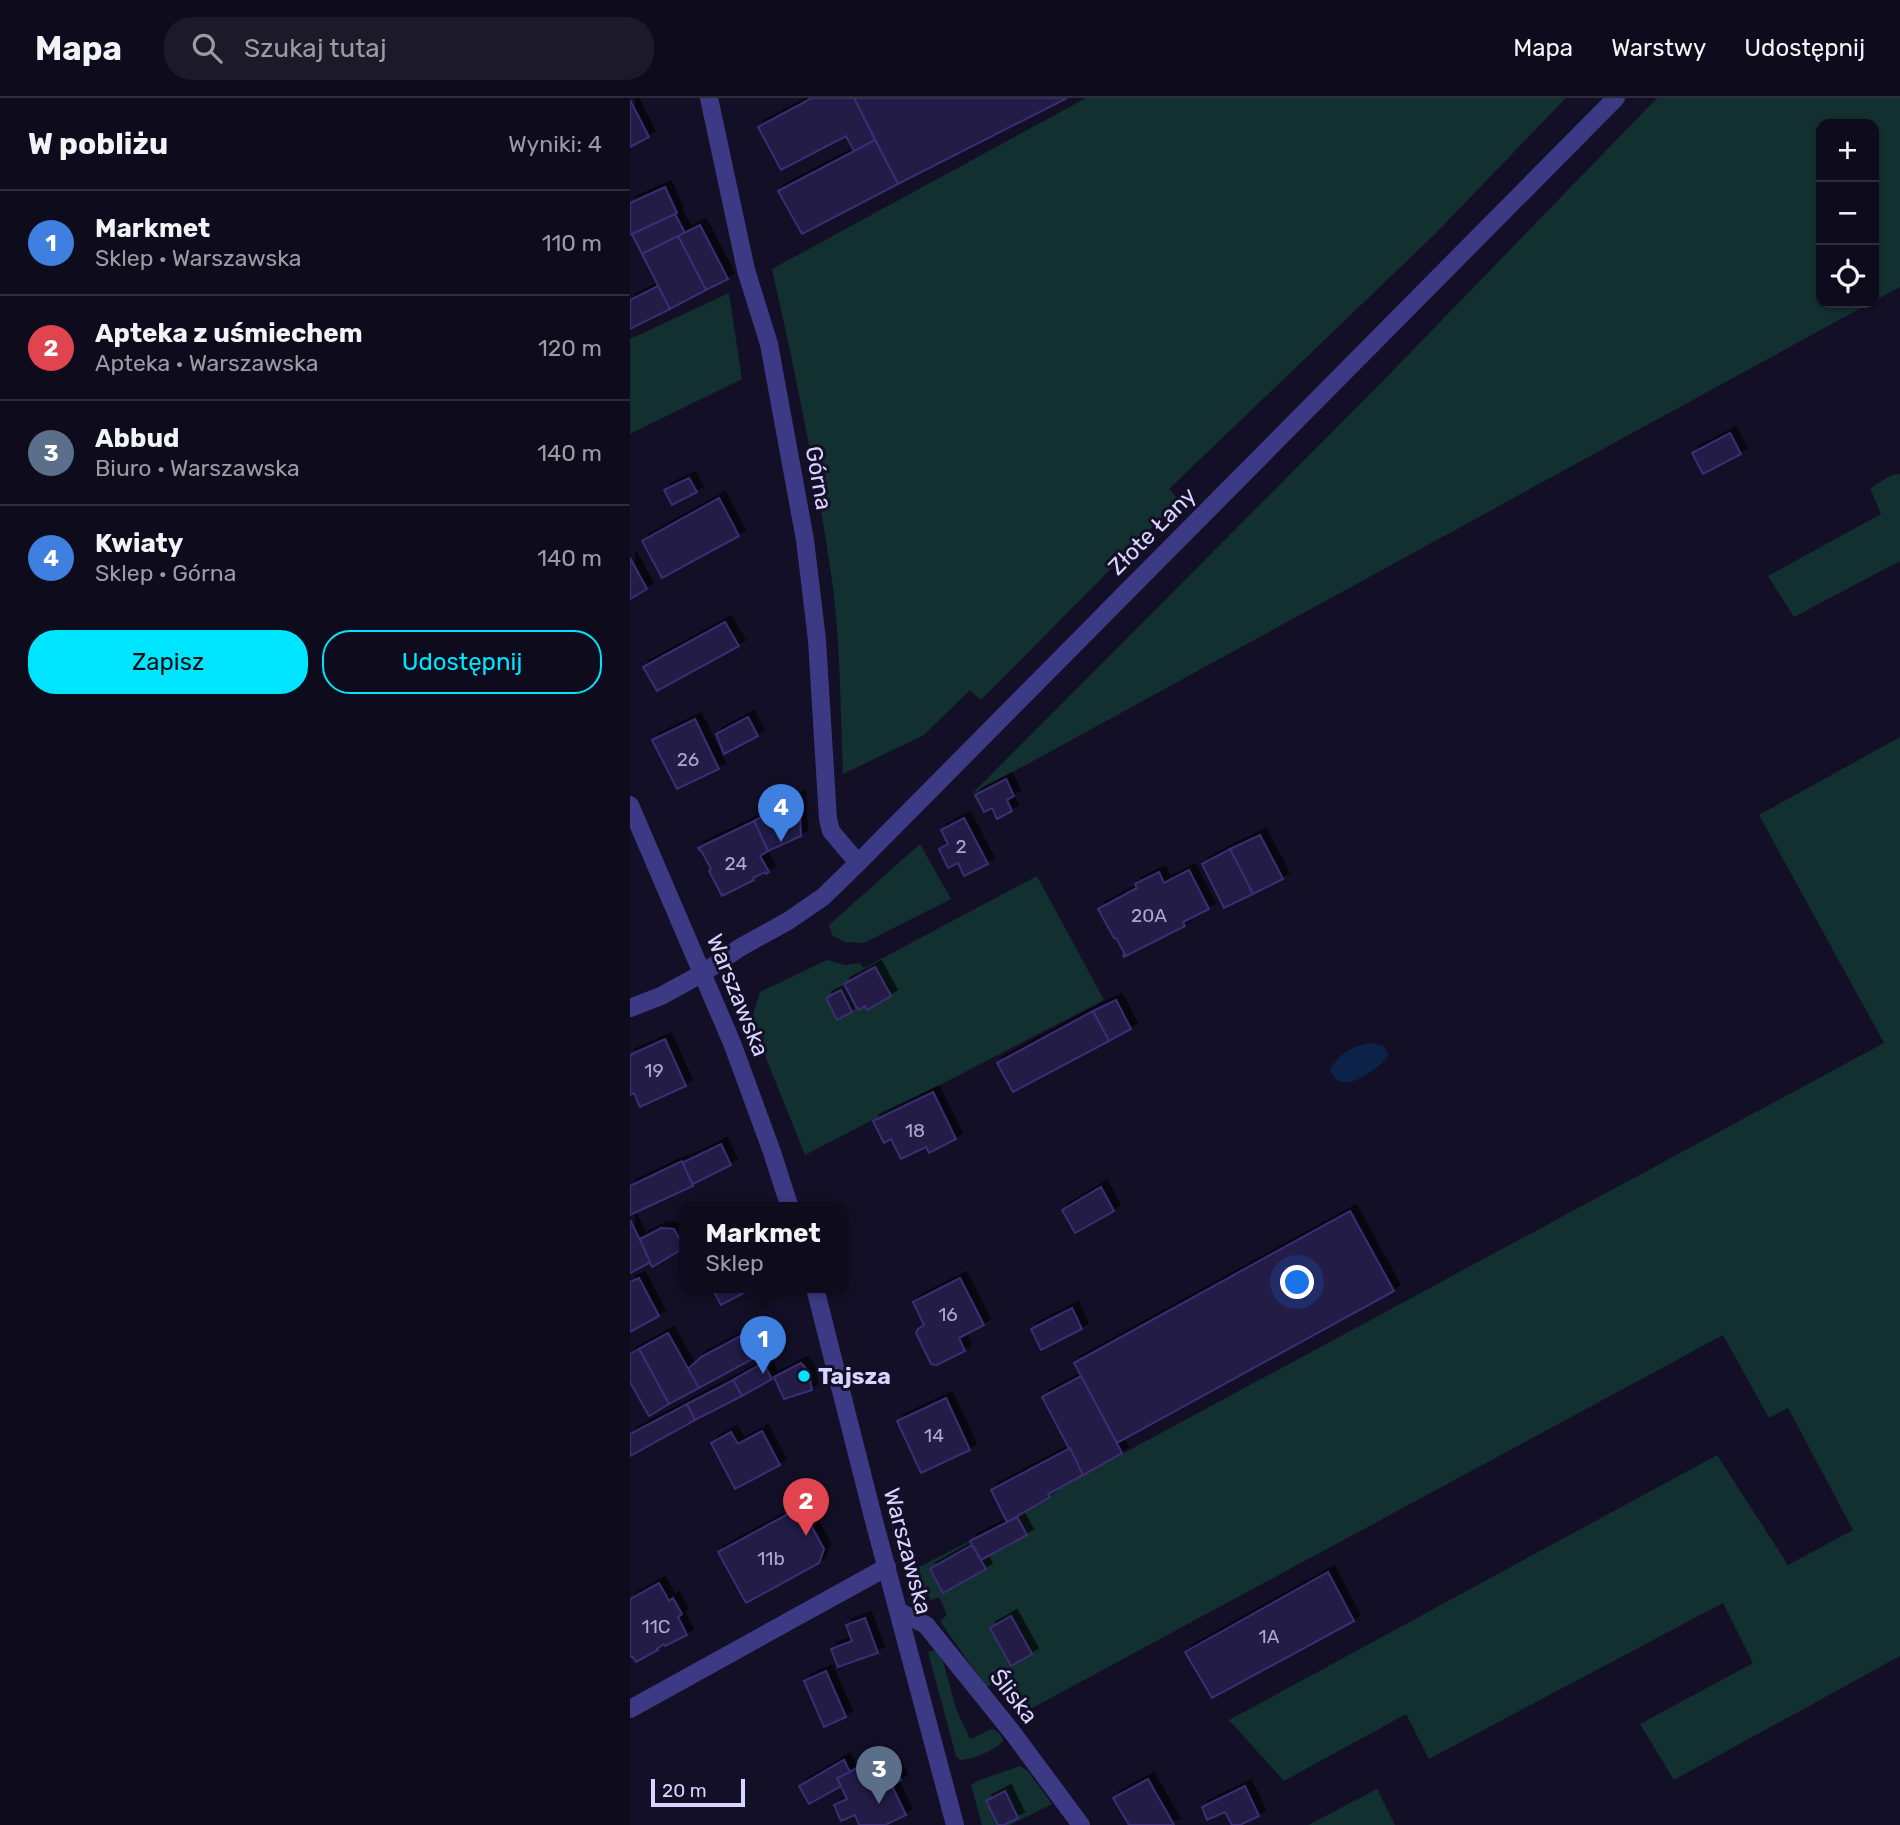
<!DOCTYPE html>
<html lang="pl">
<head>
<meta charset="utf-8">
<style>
  body { margin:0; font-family:Rubik,sans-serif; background:#1c1929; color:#f1f3f6 }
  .controls { position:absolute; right:21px; top:21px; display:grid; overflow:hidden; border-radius:14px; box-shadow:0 2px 5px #0004 }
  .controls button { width:63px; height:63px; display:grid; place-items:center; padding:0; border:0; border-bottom:2px solid #2e2b3b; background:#0e0b1c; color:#f1f3f6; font:35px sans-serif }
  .scale { position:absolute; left:21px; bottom:18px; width:94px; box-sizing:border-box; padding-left:7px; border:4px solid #d9d4ff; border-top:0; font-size:19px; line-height:24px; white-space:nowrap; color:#d9d4ff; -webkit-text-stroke:5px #130f26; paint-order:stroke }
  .you { position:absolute; left:668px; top:1185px; width:24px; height:24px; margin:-18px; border:5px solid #fff; border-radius:50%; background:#1a73e8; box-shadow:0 0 0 10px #1a73e833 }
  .badge { display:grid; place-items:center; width:46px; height:46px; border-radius:50%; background:#00e5ff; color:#fff; font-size:23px; font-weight:700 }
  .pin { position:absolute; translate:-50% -58px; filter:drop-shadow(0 2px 4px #0008) }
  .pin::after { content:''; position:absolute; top:37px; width:24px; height:21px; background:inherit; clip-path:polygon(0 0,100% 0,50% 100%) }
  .popup { position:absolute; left:49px; top:1104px; width:168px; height:91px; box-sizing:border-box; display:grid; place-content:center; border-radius:14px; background:#0e0b1c; filter:drop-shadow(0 2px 5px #0005); font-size:23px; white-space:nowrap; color:#9b9ba3 }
  .popup b { font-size:26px; color:#f1f3f6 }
  .popup::after { content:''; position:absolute; left:50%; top:100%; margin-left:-14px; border:14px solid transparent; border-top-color:#0e0b1c }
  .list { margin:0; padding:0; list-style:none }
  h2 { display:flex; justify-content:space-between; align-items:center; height:91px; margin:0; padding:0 28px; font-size:30px }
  h2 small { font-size:23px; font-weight:400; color:#9b9ba3 }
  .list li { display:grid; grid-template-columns:46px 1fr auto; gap:21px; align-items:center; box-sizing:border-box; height:105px; padding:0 28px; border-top:2px solid #2e2b3b }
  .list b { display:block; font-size:26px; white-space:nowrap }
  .list p { margin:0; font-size:23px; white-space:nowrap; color:#9b9ba3 }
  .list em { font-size:23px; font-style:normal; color:#9b9ba3 }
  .actions { display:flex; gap:14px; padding:21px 28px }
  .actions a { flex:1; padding:16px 0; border:2px solid #00e5ff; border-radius:28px; text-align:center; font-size:24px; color:#00e5ff }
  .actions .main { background:#00e5ff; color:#111 }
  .icon { flex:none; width:38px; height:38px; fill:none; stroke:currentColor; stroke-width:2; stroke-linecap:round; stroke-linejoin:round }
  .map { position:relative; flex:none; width:1270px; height:1727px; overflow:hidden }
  header { display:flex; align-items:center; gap:42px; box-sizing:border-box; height:98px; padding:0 35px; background:#0e0b1c; border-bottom:2px solid #2e2b3b }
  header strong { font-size:33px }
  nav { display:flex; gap:38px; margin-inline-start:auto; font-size:24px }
  .search { width:490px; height:63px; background:#1c1929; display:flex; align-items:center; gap:18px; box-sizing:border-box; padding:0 24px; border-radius:28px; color:#9b9ba3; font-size:26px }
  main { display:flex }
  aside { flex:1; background:#0e0b1c }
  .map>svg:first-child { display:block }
  .green { fill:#12302f }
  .water { fill:#0c2248 }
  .building { fill:#241b47; stroke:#3b2d73; stroke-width:2; filter:url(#shadow) }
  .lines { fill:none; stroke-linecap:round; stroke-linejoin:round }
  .service { stroke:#3d3a85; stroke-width:18 }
  .minor { stroke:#3d3a85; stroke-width:18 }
  .tertiary { stroke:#3d3a85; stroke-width:18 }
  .poi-dot { fill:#00e5ff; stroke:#130f26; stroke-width:2.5 }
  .labels { text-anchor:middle; stroke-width:6; stroke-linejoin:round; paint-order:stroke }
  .number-label { font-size:19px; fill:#aca6d1 }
  .street-label { font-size:23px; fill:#d9d4ff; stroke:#130f26 }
  .poi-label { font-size:23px; font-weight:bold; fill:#d9d4ff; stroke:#130f26; text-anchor:start }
</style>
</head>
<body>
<header>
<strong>Mapa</strong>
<div class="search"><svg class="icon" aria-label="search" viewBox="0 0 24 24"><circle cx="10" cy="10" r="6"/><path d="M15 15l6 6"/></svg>Szukaj tutaj</div>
<nav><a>Mapa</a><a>Warstwy</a><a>Udostępnij</a></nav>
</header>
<main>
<aside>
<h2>W pobliżu<small>Wyniki: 4</small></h2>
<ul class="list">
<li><span class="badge" style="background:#3f7fe0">1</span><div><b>Markmet</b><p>Sklep · Warszawska</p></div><em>110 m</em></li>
<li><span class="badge" style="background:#e0444e">2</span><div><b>Apteka z uśmiechem</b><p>Apteka · Warszawska</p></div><em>120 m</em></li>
<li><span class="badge" style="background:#5c6f8a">3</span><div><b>Abbud</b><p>Biuro · Warszawska</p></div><em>140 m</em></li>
<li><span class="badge" style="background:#3f7fe0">4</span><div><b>Kwiaty</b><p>Sklep · Górna</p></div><em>140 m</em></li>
</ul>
<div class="actions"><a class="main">Zapisz</a><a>Udostępnij</a></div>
</aside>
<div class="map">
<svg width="1270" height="1727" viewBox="0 0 1270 1727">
  <defs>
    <filter id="shadow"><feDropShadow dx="6" dy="-6" stdDeviation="0" flood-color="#0009"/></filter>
  </defs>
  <rect width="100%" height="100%" fill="#130f26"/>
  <g class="green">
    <path d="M456,0H936L805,136L539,391L549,402L351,602L340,592L294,637L213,676C210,607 211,537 200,469C185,369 164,269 142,171Z"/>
    <path d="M1027,0H1270V189L1244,203V26H1191V205H1240L341,697L750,286Z"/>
    <path d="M99,195L112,281L0,336V241Z"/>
    <path d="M1270,376V463L1164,519L1138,478L1251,416L1240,390L1262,377Z"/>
    <path d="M1270,639V1558L1044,1682L1010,1626L1123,1565L1093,1505L799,1661L776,1616L654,1683L599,1622L1087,1357L1158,1467L1223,1432L1158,1310L1139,1320L1093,1237L395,1614L372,1582L356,1589L310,1523L317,1517L309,1499L301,1502L285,1471L387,1419L420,1399L418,1396L453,1377L1254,945L1129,717Z"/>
    <path d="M290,746L321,801L234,845L215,844L202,837L199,827Z"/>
    <path d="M407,778L474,902L175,1057L121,923L130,894L197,862L215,867L230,865L234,870Z"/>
    <path d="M305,1552L313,1563L326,1611L340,1641L362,1631C369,1634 371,1636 373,1643C364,1653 344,1661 330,1662L326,1658L298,1554Z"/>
    <path d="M390,1668L398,1673L422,1706L380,1727H352L341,1687L349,1682Z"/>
    <path d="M747,1691L765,1727H678Z"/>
  </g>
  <path class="water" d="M741,945L754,948L759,957C747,972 710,1001 700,972C710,954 721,949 741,945Z"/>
  <g class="building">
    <path d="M182,0H224L245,42L224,53L216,38L151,72L128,29Z"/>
    <path d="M224,0H437L268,86Z"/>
    <path d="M0,2L19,39L0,49Z"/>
    <path d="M245,42L268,86L172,136L148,93Z"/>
    <path d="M35,89L47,115L0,137V105Z"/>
    <path d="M45,116L55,135L12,156L2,136Z"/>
    <path d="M70,127L98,181L76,192L48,138Z"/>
    <path d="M48,138L76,192L40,211L12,156Z"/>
    <path d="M28,188L40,211L0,231V202Z"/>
    <path d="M1100,335L1111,356L1073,376L1062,355Z"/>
    <path d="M59,380L67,394L42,407L34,392Z"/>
    <path d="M89,400L109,438L32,480L12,443Z"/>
    <path d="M0,460L17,491L0,501Z"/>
    <path d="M95,524L109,548L27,593L13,569Z"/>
    <path d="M118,619L128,638L94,656L86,636Z"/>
    <path d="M65,621L89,671L47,691L22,642Z"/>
    <path d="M376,681L384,698L377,702L382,713L367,721L362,710L354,714L345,697Z"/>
    <path d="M169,699L171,738L138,753L124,723Z"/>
    <path d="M334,720L358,766L334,778L328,765L318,770L309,751L318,746L311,732Z"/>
    <path d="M124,723L138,753L130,758L139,774L136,776L135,774L123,780L124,782L92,798L79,773L81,771L71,752L70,753L68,750Z"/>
    <path d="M630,737L653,781L623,796L600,751Z"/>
    <path d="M600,751L623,796L594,810L572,766Z"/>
    <path d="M559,772L579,811L553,824L555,828L494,859L493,857L495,856L486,840H484L468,811L507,790L505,786L529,774L534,785Z"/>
    <path d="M245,869L261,898L237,912L235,908L228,912L214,886Z"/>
    <path d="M211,892L222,914L207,922L196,900Z"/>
    <path d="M486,902L501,931L479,943L463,913Z"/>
    <path d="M463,913L479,943L383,994L367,965Z"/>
    <path d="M35,941L56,988L10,1009L4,995L0,997V957Z"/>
    <path d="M303,994L326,1041L299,1055L296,1049L271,1061L261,1041L254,1045L243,1023Z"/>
    <path d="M91,1046L101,1067L63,1086L52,1065Z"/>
    <path d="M52,1063L63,1088L0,1117V1088Z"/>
    <path d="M471,1089L484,1113L445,1135L432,1112Z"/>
    <path d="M720,1113L764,1193L487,1345L444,1265Z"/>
    <path d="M0,1122L21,1164L0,1175Z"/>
    <path d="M31,1130L44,1131L54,1150L22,1169L10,1141Z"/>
    <path d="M9,1180L29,1218L0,1234V1184Z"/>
    <path d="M330,1180L354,1227L329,1240L335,1253L307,1267L301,1266L286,1235L288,1231L294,1227L283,1204Z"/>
    <path d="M82,1190H123L91,1207Z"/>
    <path d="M442,1210L452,1231L411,1252L401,1231Z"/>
    <path d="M127,1229L139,1252L69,1290L58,1271L71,1259Z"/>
    <path d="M38,1235L69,1290L39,1306L9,1251Z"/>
    <path d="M9,1251L39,1306L19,1318L0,1284V1256Z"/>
    <path d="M133,1265L142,1281L112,1298L103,1282Z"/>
    <path d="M171,1265L178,1273L182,1292L154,1301L144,1279Z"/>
    <path d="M451,1278L492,1355L453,1377L412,1299Z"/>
    <path d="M103,1282L112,1298L65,1322L57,1306Z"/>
    <path d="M316,1300L340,1352L291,1375L267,1323Z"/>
    <path d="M57,1306L65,1322L0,1358V1336Z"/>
    <path d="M132,1333L150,1367L105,1391L81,1345L101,1334L108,1346Z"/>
    <path d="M440,1350L453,1377L418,1396L420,1399L377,1424L361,1392Z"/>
    <path d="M171,1409L194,1451L189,1465L116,1505L88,1454Z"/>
    <path d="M387,1419L397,1437L351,1462L340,1443Z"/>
    <path d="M342,1447L356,1471L313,1495L300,1471Z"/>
    <path d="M698,1474L724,1523L582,1600L555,1554Z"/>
    <path d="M29,1485L39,1503L43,1500L52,1516L48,1519L57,1537L35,1548L34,1546L27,1551L28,1552L6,1564L2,1558L0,1559V1501Z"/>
    <path d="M381,1518L402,1556L381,1568L360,1530Z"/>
    <path d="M235,1520L248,1555L208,1569L201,1551L222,1543L216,1527Z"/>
    <path d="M196,1573L216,1619L194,1629L174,1583Z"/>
    <path d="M249,1659L256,1677L266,1672L271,1682L262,1688L276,1717L255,1727H229L225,1717L211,1723L204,1707L217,1701L207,1680Z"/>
    <path d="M214,1662L220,1674L207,1680L211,1688L179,1706L169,1688Z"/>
    <path d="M518,1681L544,1727H499L483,1700Z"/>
    <path d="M615,1688L629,1718L610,1727H602L595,1714L577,1722L572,1709Z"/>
    <path d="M375,1693L388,1720L374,1727H368L356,1703Z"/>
  </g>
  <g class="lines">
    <path class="service" d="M0,1611L257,1469"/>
    <g class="minor">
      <path d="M79,0L116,172L139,246L175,442L187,542L198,721L201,733L228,765"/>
      <path d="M73,875L111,849L158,823L193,799L228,765L986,0"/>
      <path d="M268,1513L296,1527L382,1634L451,1727"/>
    </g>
    <g class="tertiary">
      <path d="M0,707L102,945L142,1054L160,1110"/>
      <path d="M0,910L31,898L73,875"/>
      <path d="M185,1190L243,1419L325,1727"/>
    </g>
  </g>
  <circle class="poi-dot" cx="174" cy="1278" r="7"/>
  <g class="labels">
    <g class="number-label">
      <text x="58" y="668">26</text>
      <text x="331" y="755">2</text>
      <text x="106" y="772">24</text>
      <text x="519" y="824">20A</text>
      <text x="24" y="979">19</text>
      <text x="285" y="1039">18</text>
      <text x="318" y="1223">16</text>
      <text x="304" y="1344">14</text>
      <text x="141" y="1467">11b</text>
      <text x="26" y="1535">11C</text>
      <text x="639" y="1545">1A</text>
    </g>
    <g class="street-label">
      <text transform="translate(189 380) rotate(80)" y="8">Górna</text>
      <text transform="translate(522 433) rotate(-45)" y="8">Złote Łany</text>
      <text transform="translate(108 897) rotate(68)" y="8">Warszawska</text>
      <text transform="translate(278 1453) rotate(75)" y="8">Warszawska</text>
      <text transform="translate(384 1598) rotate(52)" y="8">Śliska</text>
    </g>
    <g class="poi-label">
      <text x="188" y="1286">Tajsza</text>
    </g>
  </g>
</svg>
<div class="controls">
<button>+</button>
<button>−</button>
<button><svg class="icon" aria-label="locate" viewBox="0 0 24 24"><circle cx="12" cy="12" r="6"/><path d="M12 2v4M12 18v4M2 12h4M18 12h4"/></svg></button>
</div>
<div class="scale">20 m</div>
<div class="you"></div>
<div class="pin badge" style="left:133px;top:1276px;background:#3f7fe0">1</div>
<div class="popup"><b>Markmet</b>Sklep</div>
<div class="pin badge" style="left:176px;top:1438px;background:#e0444e">2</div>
<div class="pin badge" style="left:249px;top:1706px;background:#5c6f8a">3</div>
<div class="pin badge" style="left:151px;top:744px;background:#3f7fe0">4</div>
</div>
</main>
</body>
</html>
